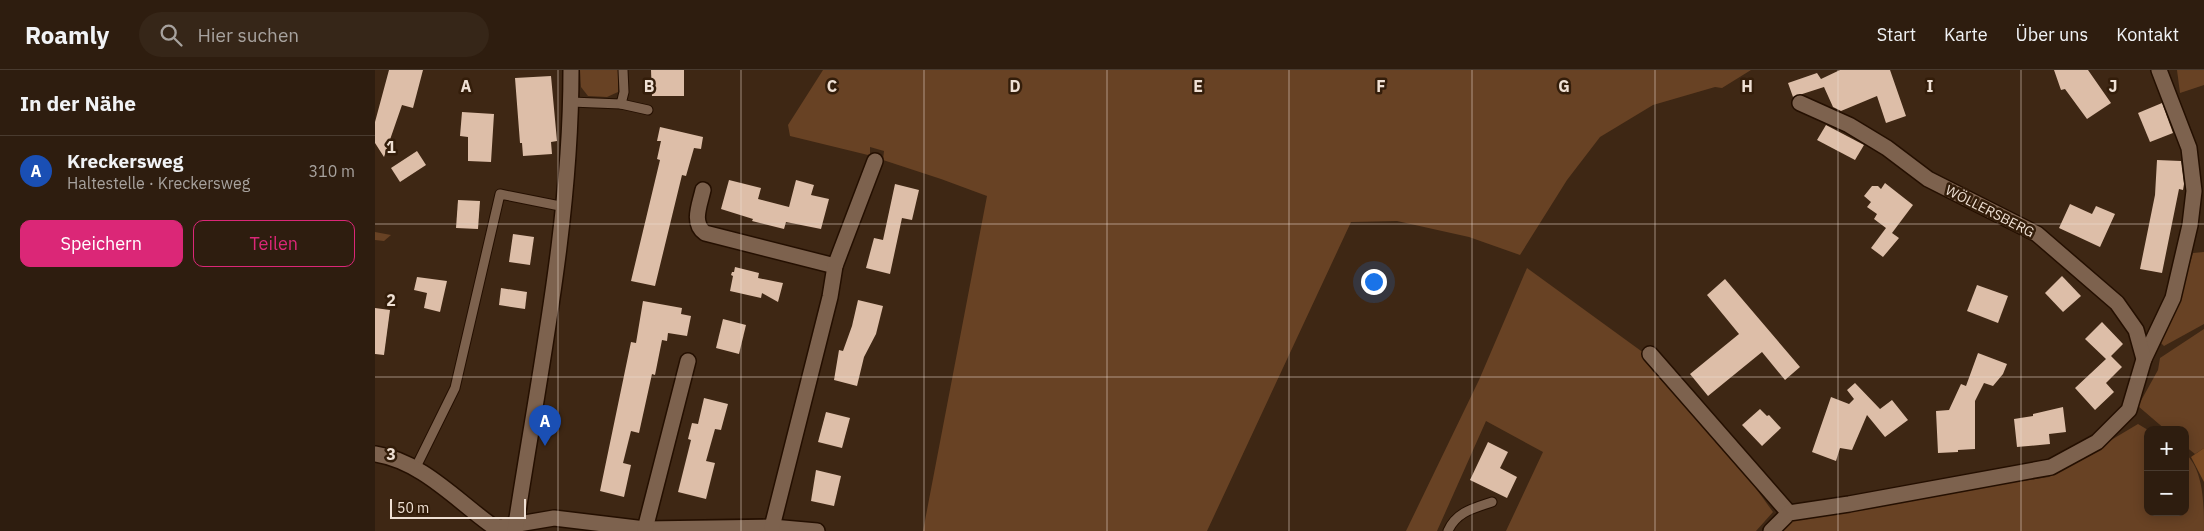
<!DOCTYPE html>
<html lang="de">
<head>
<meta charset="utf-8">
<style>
  body { margin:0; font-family:"IBM Plex Sans",sans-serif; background:#362618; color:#f1f3f6 }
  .controls { position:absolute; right:15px; bottom:15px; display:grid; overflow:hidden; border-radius:10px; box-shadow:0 2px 12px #0003 }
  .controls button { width:45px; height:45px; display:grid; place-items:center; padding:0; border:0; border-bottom:1px solid #493b2f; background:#2e1d0f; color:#f1f3f6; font:25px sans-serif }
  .scale { position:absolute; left:15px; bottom:12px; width:136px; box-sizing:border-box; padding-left:5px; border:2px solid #efe0d4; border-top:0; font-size:14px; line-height:18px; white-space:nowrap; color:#efe0d4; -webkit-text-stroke:4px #331d0a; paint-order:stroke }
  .you { position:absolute; left:998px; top:211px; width:18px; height:18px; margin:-12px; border:4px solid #fff; border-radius:50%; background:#1a73e8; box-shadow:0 0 0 8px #1a73e833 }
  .badge { display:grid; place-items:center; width:32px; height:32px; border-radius:50%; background:#db2777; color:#fff; font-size:16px; font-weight:700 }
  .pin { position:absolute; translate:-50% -41px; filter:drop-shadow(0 1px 2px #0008) }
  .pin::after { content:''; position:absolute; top:26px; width:18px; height:15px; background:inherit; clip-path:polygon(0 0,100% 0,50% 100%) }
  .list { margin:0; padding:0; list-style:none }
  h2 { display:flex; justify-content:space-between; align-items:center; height:65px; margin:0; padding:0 20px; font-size:21px }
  h2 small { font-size:16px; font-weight:400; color:#a7a29e }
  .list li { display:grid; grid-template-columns:32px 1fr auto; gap:15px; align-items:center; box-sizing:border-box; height:70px; padding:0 20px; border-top:1px solid #493b2f }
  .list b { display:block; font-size:19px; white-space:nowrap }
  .list p { margin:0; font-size:16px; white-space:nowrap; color:#a7a29e }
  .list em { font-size:16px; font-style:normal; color:#a7a29e }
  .actions { display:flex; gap:10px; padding:15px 20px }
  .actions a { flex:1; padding:11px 0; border:1px solid #db2777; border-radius:10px; text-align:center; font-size:18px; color:#db2777 }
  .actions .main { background:#db2777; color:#fff }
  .icon { flex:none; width:28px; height:28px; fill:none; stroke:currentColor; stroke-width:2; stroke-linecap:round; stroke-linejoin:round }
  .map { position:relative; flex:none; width:1829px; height:461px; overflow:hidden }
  header { display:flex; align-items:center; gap:30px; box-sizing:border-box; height:70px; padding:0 25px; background:#2e1d0f; border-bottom:1px solid #493b2f }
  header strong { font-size:24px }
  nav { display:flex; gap:28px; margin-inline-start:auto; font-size:18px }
  .search { width:350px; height:45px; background:#362618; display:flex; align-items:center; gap:12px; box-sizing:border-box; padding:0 18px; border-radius:28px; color:#a7a29e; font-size:19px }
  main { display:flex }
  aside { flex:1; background:#2e1d0f }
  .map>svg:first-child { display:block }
  .green { fill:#684224 }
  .forest { fill:#7a4a22 }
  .building { fill:#ddbea8 }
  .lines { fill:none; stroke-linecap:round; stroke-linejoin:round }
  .service-casing { stroke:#240f00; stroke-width:11 }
  .minor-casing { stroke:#240f00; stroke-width:18 }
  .secondary-casing { stroke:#240f00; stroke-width:18 }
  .service { stroke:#7d624e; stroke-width:9 }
  .minor { stroke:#7d624e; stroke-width:15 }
  .secondary { stroke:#7d624e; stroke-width:15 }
  .grid { fill:none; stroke:#efe0d4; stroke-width:1; stroke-opacity:0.55 }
  .labels { text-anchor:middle; stroke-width:5; stroke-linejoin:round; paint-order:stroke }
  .street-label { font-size:14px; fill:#efe0d4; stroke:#331d0a }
  .grid-label { font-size:16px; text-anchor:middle; font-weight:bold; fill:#efe0d4; stroke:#331d0a; stroke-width:5; stroke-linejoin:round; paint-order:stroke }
</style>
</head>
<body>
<header>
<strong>Roamly</strong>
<div class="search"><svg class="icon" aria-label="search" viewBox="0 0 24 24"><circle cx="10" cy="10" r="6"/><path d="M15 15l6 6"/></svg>Hier suchen</div>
<nav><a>Start</a><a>Karte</a><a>Über uns</a><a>Kontakt</a></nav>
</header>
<main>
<aside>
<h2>In der Nähe<small></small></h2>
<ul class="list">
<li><span class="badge" style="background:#1a4fb4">A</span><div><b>Kreckersweg</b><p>Haltestelle · Kreckersweg</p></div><em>310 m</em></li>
</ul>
<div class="actions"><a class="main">Speichern</a><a>Teilen</a></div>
</aside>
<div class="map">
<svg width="1829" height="461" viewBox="0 0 1829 461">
  <rect width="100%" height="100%" fill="#3e2714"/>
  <g class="green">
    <path d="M205,0H243V22L232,27L213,26L206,17Z"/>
    <path d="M448,0H1376L1347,18L1340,17L1278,35L1225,67L1192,110L1145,185L1094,167L1022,151L976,152L832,461H548L612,126L566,109L508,90L509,81L495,77V84L493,85L415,66L413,55Z"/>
    <path d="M1802,0H1829V15L1805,23Z"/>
    <path d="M0,162L16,165L9,171L0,170Z"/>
    <path d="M1829,182V254L1789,276L1784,271L1802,236L1818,183Z"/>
    <path d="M1152,198L1273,286L1338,359L1398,442L1381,461H1131L1168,382L1111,351L1062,461H1031L1104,310Z"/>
    <path d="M1829,259V378L1820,384L1810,376V360H1791L1763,336L1783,300L1785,288Z"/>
    <path d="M1763,354L1773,360V442H1810V383C1829,400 1829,435 1829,461H1401L1410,451L1475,437L1674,407Z"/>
  </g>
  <path class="forest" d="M1829,378V412L1816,387Z"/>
  <g class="building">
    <path d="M14,0H48L38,38L27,35L9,87L0,73V52Z"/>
    <path d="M276,0H309V26H277Z"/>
    <path d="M1465,0H1515L1531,46L1511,53L1502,26L1466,41L1458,37L1449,17L1418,27L1413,13L1442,3L1446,9Z"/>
    <path d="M1679,0H1713L1736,33L1712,49L1690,19L1686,20Z"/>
    <path d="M176,6L182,71L176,72L177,84L148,86L147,73H145L140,8Z"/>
    <path d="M1787,33L1798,63L1775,72L1763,43Z"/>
    <path d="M87,42L119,44L116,92L93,91V67L85,66Z"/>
    <path d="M1451,55L1489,75L1480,90L1442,70Z"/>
    <path d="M285,57L328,67L326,79L319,78L311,106L307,105L280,216L256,211L285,90L282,89L286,71H282Z"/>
    <path d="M42,81L51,95L25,112L16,98Z"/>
    <path d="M1782,90L1806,91L1809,114L1808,120L1804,119L1787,203L1765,199L1780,125Z"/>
    <path d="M354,110L386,118L383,129L414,137L421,110L439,115L436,125L454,129L446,159L411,152L409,159L377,151L378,149L346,139Z"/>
    <path d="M1510,113L1538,135L1517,163L1524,168L1508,187L1496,178L1511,158L1499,149L1502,144L1492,137L1496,132L1489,126L1497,116H1503L1506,119Z"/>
    <path d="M520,114L544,120L537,150L527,148L515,204L491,198L499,168L508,170Z"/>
    <path d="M83,130L105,131L103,159L81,158Z"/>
    <path d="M1695,134L1717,144L1721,136L1740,144L1725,177L1684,158Z"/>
    <path d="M138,164L159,167L155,195L134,192Z"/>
    <path d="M360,197L384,203L383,208L408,213L403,232L387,223L386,228L355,221L358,206L356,205L357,202H359Z"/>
    <path d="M1687,206L1706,226L1688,242L1670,223Z"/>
    <path d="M42,207L72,211L65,242L49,238L52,223L39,220Z"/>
    <path d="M1350,209L1425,297L1410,310L1387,282L1333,326L1315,304L1364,264L1332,225Z"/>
    <path d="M1602,215L1633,226L1623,253L1592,241Z"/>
    <path d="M126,218L152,222L150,239L124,235Z"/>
    <path d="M483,230L508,236L501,264L489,287L482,316L459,310L464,280L468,281L477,256Z"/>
    <path d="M268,231L307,238L306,244L316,246L312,266L293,263L292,271L287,270L280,305L277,304L264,363L256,361L248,393L256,395L249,427L225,421L256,272L261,273Z"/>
    <path d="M0,238L15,240L9,285L0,284Z"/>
    <path d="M348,249L371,255L364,284L341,278Z"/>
    <path d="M1727,252L1748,274L1736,286L1747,297L1731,313L1739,322L1720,340L1700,318L1731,289L1710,269Z"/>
    <path d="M1603,283L1632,294L1628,304L1618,316L1609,313L1600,331V379L1583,380V382L1563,383L1561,341L1574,340L1586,314L1591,316Z"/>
    <path d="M1480,313L1505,339L1517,330L1533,350L1510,367L1492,345L1477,380L1465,378L1461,391L1437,382L1456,327L1474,334L1479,329L1472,320Z"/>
    <path d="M329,328L353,334L346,360L340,359L331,391L340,393L331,429L303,422L316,370L313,369L317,353L323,354Z"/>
    <path d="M1688,337L1691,362L1674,364L1675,374L1642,377L1639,349L1658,346V344Z"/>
    <path d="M1385,339L1392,346L1394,345L1406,358L1387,376L1367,355Z"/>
    <path d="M451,342L475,348L467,378L443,372Z"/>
    <path d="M1113,372L1133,382L1125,398L1142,407L1132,428L1095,410Z"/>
    <path d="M441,400L466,406L459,436L436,431Z"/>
  </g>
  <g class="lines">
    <g class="service-casing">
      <g id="service">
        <path d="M196,32L246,34L249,22L248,0"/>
        <path d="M246,34L273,40"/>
        <path d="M41,397L80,318L125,124L190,137"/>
        <path d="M1073,461C1081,442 1099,438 1117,432"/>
      </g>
    </g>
    <g class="minor-casing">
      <g id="minor">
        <path d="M328,120C325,134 316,153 330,163L460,196"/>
        <path d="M1275,284L1414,443"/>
        <path d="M1769,289L1798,228L1815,155L1819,121L1814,78L1784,0"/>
        <path d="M0,384C46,391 80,429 116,455L126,457L179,448L270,459L397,457L442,461"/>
        <path d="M397,457L455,227L460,196L500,91"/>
        <path d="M270,459L313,291"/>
        <path d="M1396,461L1414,443L1474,434L1676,397L1722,372L1754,340L1769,289L1761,260L1742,233L1662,164L1553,109L1512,78L1474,55L1425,33"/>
      </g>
    </g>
    <g class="secondary-casing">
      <path id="secondary" d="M140,461C163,308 196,156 196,0"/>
    </g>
    <use href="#service" class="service"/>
    <use href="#minor" class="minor"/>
    <use href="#secondary" class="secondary"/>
  </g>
  <path class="grid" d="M183,0V461M366,0V461M549,0V461M732,0V461M914,0V461M1097,0V461M1280,0V461M1463,0V461M1646,0V461M0,154H1829M0,307H1829"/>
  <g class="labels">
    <g class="street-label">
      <text transform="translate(1615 141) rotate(27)" y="5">WÖLLERSBERG</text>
    </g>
  </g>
  <g class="grid-label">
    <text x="91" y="22">A</text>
    <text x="274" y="22">B</text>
    <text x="457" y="22">C</text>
    <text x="640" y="22">D</text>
    <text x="823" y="22">E</text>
    <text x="1006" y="22">F</text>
    <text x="1189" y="22">G</text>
    <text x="1372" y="22">H</text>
    <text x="1555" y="22">I</text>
    <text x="1738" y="22">J</text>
    <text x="16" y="83">1</text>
    <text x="16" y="236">2</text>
    <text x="16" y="390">3</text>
  </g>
</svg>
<div class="controls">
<button>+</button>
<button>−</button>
</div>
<div class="scale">50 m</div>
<div class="you"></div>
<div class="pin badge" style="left:170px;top:376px;background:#1a4fb4">A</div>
</div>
</main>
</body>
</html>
